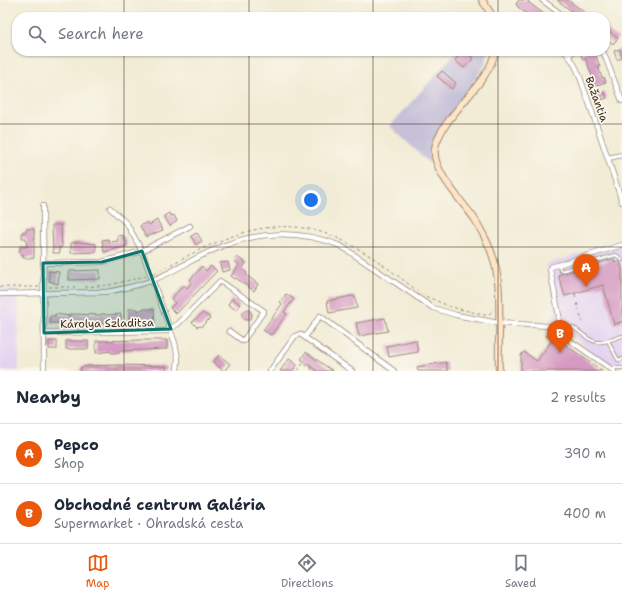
<!DOCTYPE html>
<html lang="en">
<head>
<meta charset="utf-8">
<style>
  body { margin:0; font-family:"Shantell Sans",sans-serif; background:#f2f2f3; color:#1f2937 }
  .you { position:absolute; left:311px; top:200px; width:14px; height:14px; margin:-10px; border:3px solid #fff; border-radius:50%; background:#1a73e8; box-shadow:0 0 0 6px #1a73e833 }
  .badge { display:grid; place-items:center; width:26px; height:26px; border-radius:50%; background:#ea580c; color:#fff; font-size:13px; font-weight:700 }
  .pin { position:absolute; translate:-50% -33px; filter:drop-shadow(0 1px 2px #0008) }
  .pin::after { content:''; position:absolute; top:21px; width:14px; height:12px; background:inherit; clip-path:polygon(0 0,100% 0,50% 100%) }
  .list { margin:0; padding:0; list-style:none }
  h2 { display:flex; justify-content:space-between; align-items:center; height:52px; margin:0; padding:0 16px; font-size:17px }
  h2 small { font-size:13px; font-weight:400; color:#747a83 }
  .list li { display:grid; grid-template-columns:26px 1fr auto; gap:12px; align-items:center; box-sizing:border-box; height:60px; padding:0 16px; border-top:1px solid #e0e1e3 }
  .list b { display:block; font-size:15px; white-space:nowrap }
  .list p { margin:0; font-size:13px; white-space:nowrap; color:#747a83 }
  .list em { font-size:13px; font-style:normal; color:#747a83 }
  .icon { flex:none; width:22px; height:22px; fill:none; stroke:currentColor; stroke-width:2; stroke-linecap:round; stroke-linejoin:round }
  .map { position:relative; flex:none; width:622px; height:371px; overflow:hidden }
  .search { position:absolute; background:#fff; box-shadow:0 1px 3px #0004; left:12px; right:12px; top:12px; height:44px; display:flex; align-items:center; gap:10px; box-sizing:border-box; padding:0 14px; border-radius:16px; color:#747a83; font-size:15px }
  .sheet { height:172px; background:#fff }
  nav { display:flex; justify-content:space-around; align-items:center; box-sizing:border-box; height:56px; border-top:1px solid #e0e1e3; background:#fff; font-size:11px; color:#747a83 }
  nav a { display:grid; justify-items:center; gap:2px }
  nav .on { color:#ea580c }
  .map>svg:first-child { display:block }
  .built { fill:#e4d3f1 }
  .industrial { fill:#c6c0d9 }
  .building { fill:#d59ac2 }
  .lines { fill:none; stroke-linecap:round; stroke-linejoin:round }
  .lane-casing { stroke:#968b7a; stroke-width:4 }
  .street-casing { stroke:#968b7a; stroke-width:6 }
  .secondary-casing { stroke:#968b7a; stroke-width:8 }
  .path { stroke:#968b7a; stroke-width:1; stroke-dasharray:3 3; stroke-linecap:butt }
  .lane { stroke:#fff; stroke-width:2.5 }
  .street { stroke:#fff; stroke-width:4.5 }
  .secondary { stroke:#ffe4c6; stroke-width:6 }
  .marked { fill:#0f766e; fill-opacity:0.2; stroke:#0f766e; stroke-width:3; stroke-linejoin:round }
  .grid { fill:none; stroke:#3b2a1e; stroke-width:1; stroke-opacity:0.55 }
  .labels { text-anchor:middle; stroke-width:3.5; stroke-linejoin:round; paint-order:stroke }
  .street-label { font-size:11px; fill:#3b2a1e; stroke:#fbf7ec }
</style>
</head>
<body>
<div class="map">
<svg width="622" height="371" viewBox="0 0 622 371">
  <rect width="100%" height="100%" fill="#fbf7ec"/>
  <filter id="ink" filterUnits="userSpaceOnUse"><feTurbulence type="fractalNoise" baseFrequency=".025" numOctaves="2"/><feDisplacementMap in="SourceGraphic" scale="8" xChannelSelector="R" yChannelSelector="G"/><feConvolveMatrix kernelMatrix="1 2 1 2 8 2 1 2 1" color-interpolation-filters="sRGB"/></filter>
  <filter id="wash" filterUnits="userSpaceOnUse"><feTurbulence type="fractalNoise" baseFrequency=".012" numOctaves="4" result="noise"/><feDisplacementMap in="SourceGraphic" scale="16" xChannelSelector="R" yChannelSelector="G"/><feGaussianBlur stdDeviation="0.9" result="paint"/><feColorMatrix in="noise" values="0 0 0 0 0 0 0 0 0 0 0 0 0 0 0 0 0 1.4 0 .05"/><feComposite in="paint" operator="in"/></filter>
  <g filter="url(#wash)">
    <rect width="100%" height="100%" fill="#f2ecd6"/>
    <g class="built">
      <path d="M622,241V366L621,367L610,365L551,320L556,313L546,264Z"/>
      <path d="M0,289H18L19,371H0Z"/>
    </g>
    <path class="industrial" d="M457,51H489L484,66L432,142L430,164L390,126Z"/>
    <g id="blocks">
      <g class="building">
        <path d="M519,0H529L528,2L548,17H531L518,7L516,4Z"/>
        <path d="M557,0H568L591,17H579Z"/>
        <path d="M605,28L618,38L613,44L605,37Z"/>
        <path d="M620,49L622,58L617,60L614,51Z"/>
        <path d="M463,51H476L471,57L473,59L464,68L455,60Z"/>
        <path d="M588,51H594L600,67H598L602,78L604,77L606,82L595,86L594,83L589,85L588,81L593,79L586,59L582,58L581,54Z"/>
        <path d="M442,71L456,83L452,89L437,76Z"/>
        <path d="M605,92L607,98L600,100L601,102L597,104L594,96Z"/>
        <path d="M169,213L171,216L174,215L177,221L170,226L164,216Z"/>
        <path d="M157,220L163,230L146,237L140,226L147,222L149,225Z"/>
        <path d="M52,225H61L62,247H59L60,253H53Z"/>
        <path d="M26,229H34V258H23V254H20V247H27L26,238H22V232H26Z"/>
        <path d="M197,233L202,241L196,245L191,236Z"/>
        <path d="M123,235V239L126,238L127,246L104,252L102,240L108,239L109,242L118,241L117,236Z"/>
        <path d="M78,242L96,244V252L71,253V243Z"/>
        <path d="M237,257L246,263L242,269L247,273L246,275L258,284L254,291L236,278L235,279L231,276L239,265L234,261Z"/>
        <path d="M614,259L615,263L620,262L622,269V322L614,324L603,285L565,296L558,275Z"/>
        <path d="M228,262L230,270L222,272L220,263Z"/>
        <path d="M202,266L206,271L211,266L217,271L176,314L170,308L175,303L171,299L184,285L187,288L192,282L190,280Z"/>
        <path d="M100,270V279L69,280V271Z"/>
        <path d="M49,271L59,272L58,284L49,281Z"/>
        <path d="M286,294L294,299L284,312L287,314L271,335L263,330L282,304L280,302Z"/>
        <path d="M352,296L355,297L357,308L329,313L327,301Z"/>
        <path d="M232,299L240,304L236,310L228,304Z"/>
        <path d="M129,309H138V311L143,309H154L155,323H129Z"/>
        <circle cx="247" cy="315" r="5"/>
        <path d="M203,313L210,318L202,326L197,327L192,322Z"/>
        <path d="M55,314L70,316V314L101,315V314H105V315L121,314V323H50V316H55Z"/>
        <path d="M385,318L388,331L359,336L356,323Z"/>
        <path d="M550,333L552,335L602,371H521V355L524,352L537,361L552,340L546,336Z"/>
        <path d="M144,340H167V349L119,351V353H111V351L96,353V341Z"/>
        <path d="M416,340L418,352L389,357L387,346Z"/>
        <rect x="49" y="341" width="8" height="8"/>
        <rect x="66" y="341" width="22" height="8"/>
        <path d="M306,352L317,360L333,371H317L312,367L301,359Z"/>
        <path d="M219,355L230,364L224,371L213,362Z"/>
        <path d="M289,359L297,365L292,371H280Z"/>
        <path d="M446,362L448,371H418L417,367Z"/>
        <path d="M118,365L166,366V371H80L81,367L87,366Z"/>
      </g>
    </g>
  </g>
  <g filter="url(#ink)">
    <use href="#blocks" fill-opacity="0" stroke="#968b7a" stroke-width="1"/>
    <g class="lines">
      <g class="lane-casing">
        <g id="lane">
          <path d="M558,265L561,271L616,255L622,260"/>
          <path d="M573,327C597,345 594,346 622,336"/>
          <path d="M608,341L618,360L622,359"/>
          <path d="M613,368H622"/>
        </g>
      </g>
      <g class="street-casing">
        <g id="street">
          <path d="M542,0L565,17"/>
          <path d="M564,51C577,62 581,82 587,97C599,132 611,167 622,202"/>
          <path d="M603,51L622,101"/>
          <path d="M569,55L574,51"/>
          <path d="M608,158L622,155"/>
          <path d="M43,206L44,371"/>
          <path d="M110,208L127,224L142,251L175,343L178,358L177,371"/>
          <path d="M43,263L102,262L142,251L190,226"/>
          <path d="M0,294L106,292C122,289 138,286 153,280C173,272 191,260 211,251C254,231 296,228 341,246L433,308L456,315L498,323L549,326L614,371"/>
          <path d="M554,328L558,321L559,316L550,269L551,267L622,245"/>
          <path d="M44,333L166,331L178,324L220,281L264,311L243,341L229,331"/>
          <path d="M305,337L320,316L394,371"/>
          <path d="M270,371L295,336L300,334L352,371"/>
        </g>
      </g>
      <g class="secondary-casing">
        <g id="secondary">
          <path d="M482,0L493,17"/>
          <path d="M495,51C490,84 441,116 435,148C431,170 462,201 474,218C479,226 483,234 487,242C506,279 497,330 499,371"/>
        </g>
      </g>
      <g class="path">
        <path d="M155,273C221,238 279,204 353,246C378,259 400,278 423,295L451,307L489,316"/>
        <path d="M0,287H39"/>
        <path d="M49,287H75"/>
        <path d="M85,287L110,285L146,276"/>
        <path d="M575,294L576,299"/>
        <path d="M577,303L579,310"/>
        <path d="M489,314L494,310"/>
        <path d="M580,315L583,322"/>
        <path d="M613,325L622,322"/>
        <path d="M298,371L303,363L315,371"/>
      </g>
      <use href="#lane" class="lane"/>
      <use href="#street" class="street"/>
      <use href="#secondary" class="secondary"/>
    </g>
  </g>
  <path class="marked" d="M142,251L171,329L44,333L43,263L102,262Z"/>
  <path class="grid" d="M124,0V17M249,0V17M373,0V17M498,0V17M124,51V371M249,51V371M373,51V371M498,51V371M0,124H622M0,247H622"/>
  <g class="labels">
    <g class="street-label">
      <text transform="translate(597 99) rotate(70)" y="4">Bažantia</text>
      <text transform="translate(107 323) rotate(-1)" y="4">Károlya Szladitsa</text>
    </g>
  </g>
</svg>
<div class="you"></div>
<div class="pin badge" style="left:586px;top:287px">A</div>
<div class="pin badge" style="left:560px;top:353px">B</div>
<div class="search"><svg class="icon" aria-label="search" viewBox="0 0 24 24"><circle cx="10" cy="10" r="6"/><path d="M15 15l6 6"/></svg>Search here</div>
</div>
<section class="sheet">
<h2>Nearby<small>2 results</small></h2>
<ul class="list">
<li><span class="badge">A</span><div><b>Pepco</b><p>Shop</p></div><em>390 m</em></li>
<li><span class="badge">B</span><div><b>Obchodné centrum Galéria</b><p>Supermarket · Ohradská cesta</p></div><em>400 m</em></li>
</ul>
</section>
<nav>
<a class="on"><svg class="icon" aria-label="map" viewBox="0 0 24 24"><path d="M3 6l6-2 6 2 6-2v14l-6 2-6-2-6 2zM9 4v14M15 6v14"/></svg>Map</a>
<a><svg class="icon" aria-label="directions" viewBox="0 0 24 24"><path d="M12 3l9 9-9 9-9-9zM9 14v-3h6M13 9l2 2-2 2"/></svg>Directions</a>
<a><svg class="icon" aria-label="saved" viewBox="0 0 24 24"><path d="M7 4h10v16l-5-4-5 4z"/></svg>Saved</a>
</nav>
</body>
</html>
